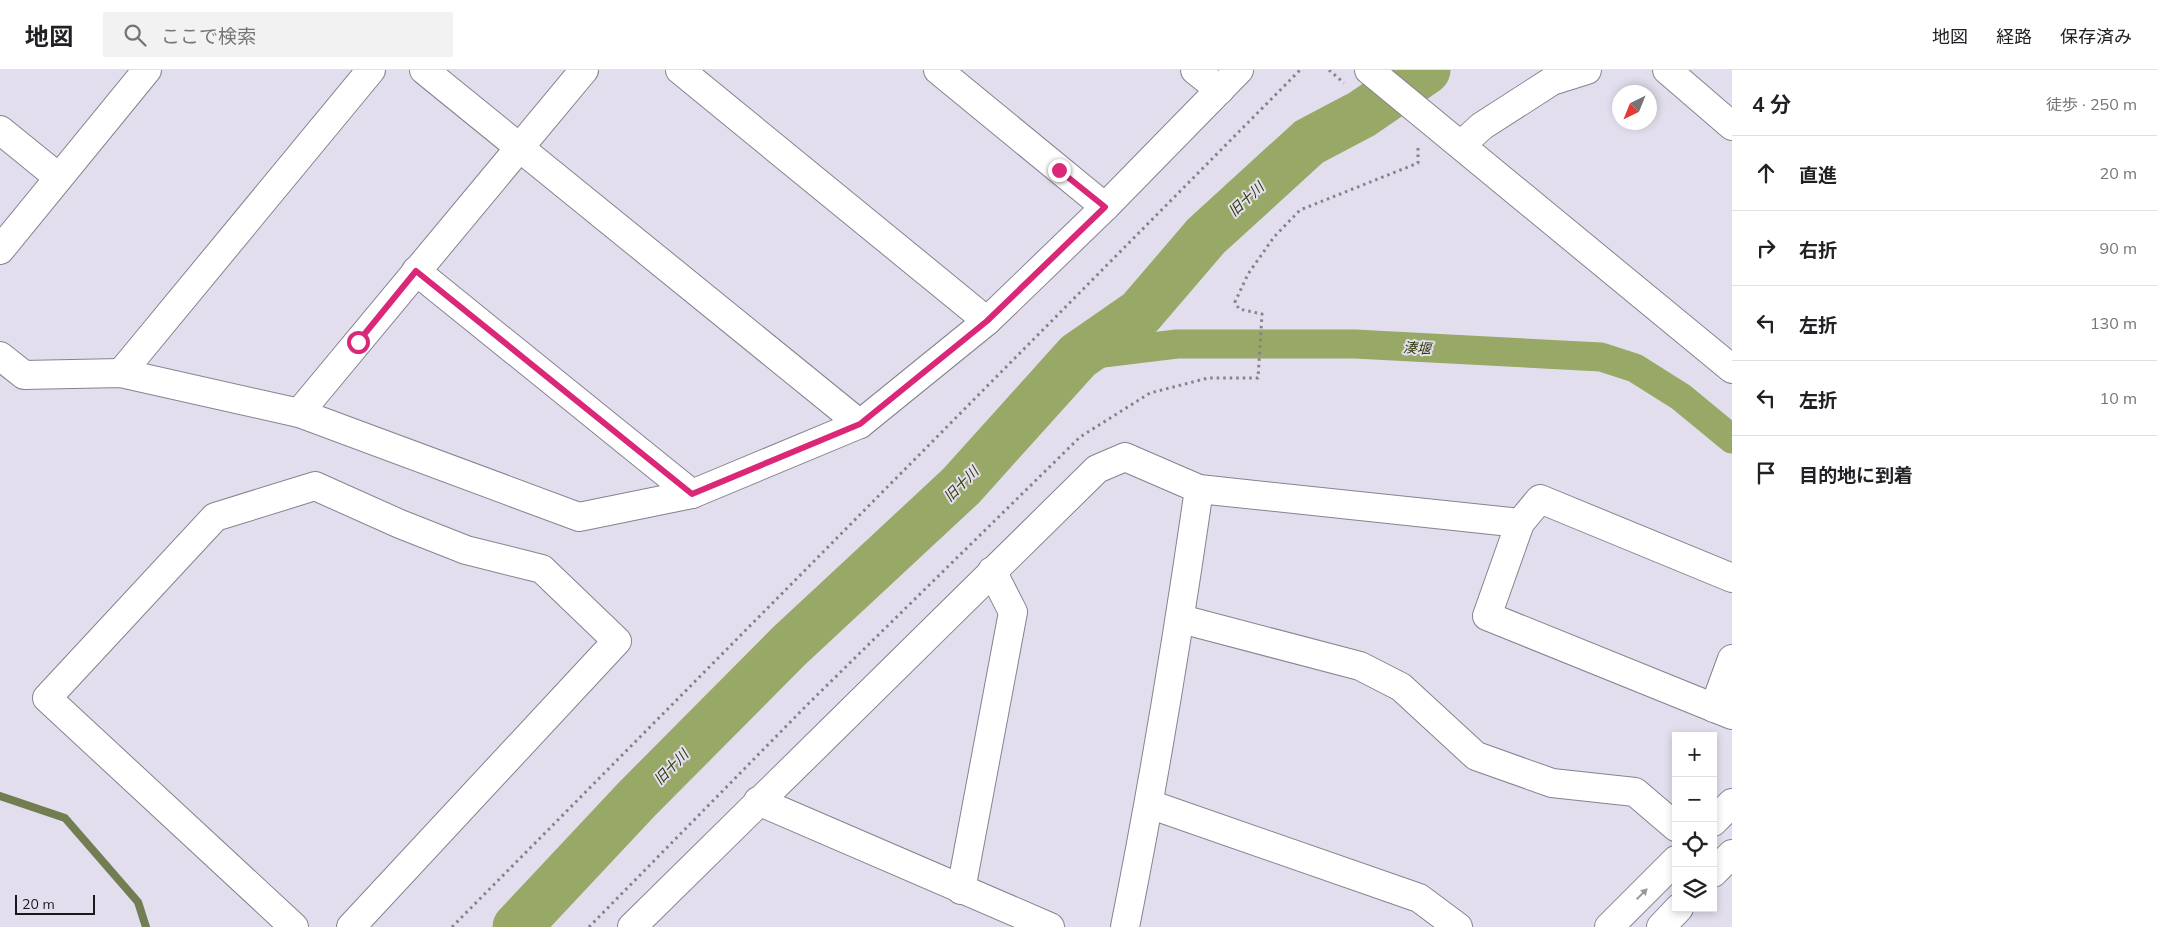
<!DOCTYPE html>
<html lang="ja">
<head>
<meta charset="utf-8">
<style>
  body { margin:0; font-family:Mulish,"Noto Sans JP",sans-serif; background:#f2f2f2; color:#202124 }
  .controls { position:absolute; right:15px; bottom:15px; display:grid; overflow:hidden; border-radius:0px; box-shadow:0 2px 8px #0003 }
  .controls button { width:45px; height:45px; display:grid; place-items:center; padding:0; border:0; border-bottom:1px solid #e0e0e0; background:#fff; color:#202124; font:25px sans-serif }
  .compass { position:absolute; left:1612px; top:15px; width:45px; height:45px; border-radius:50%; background:#fff; box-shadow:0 2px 8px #0003; rotate:223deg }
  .scale { position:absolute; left:15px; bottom:12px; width:80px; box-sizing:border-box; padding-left:5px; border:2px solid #1a181d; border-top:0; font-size:14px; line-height:18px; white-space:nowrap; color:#1a181d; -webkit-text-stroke:4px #e3deed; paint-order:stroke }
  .stop { position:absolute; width:15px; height:15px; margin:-11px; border:4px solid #db2777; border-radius:50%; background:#fff }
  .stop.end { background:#db2777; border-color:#fff; box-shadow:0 1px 5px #0008 }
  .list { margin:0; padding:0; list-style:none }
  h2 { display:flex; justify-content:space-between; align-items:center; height:65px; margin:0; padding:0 20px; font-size:21px }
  h2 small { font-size:16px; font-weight:400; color:#757577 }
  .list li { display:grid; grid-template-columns:32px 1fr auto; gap:15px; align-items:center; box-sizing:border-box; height:75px; padding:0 20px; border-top:1px solid #e0e0e0 }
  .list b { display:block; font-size:19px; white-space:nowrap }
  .list em { font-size:16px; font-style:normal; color:#757577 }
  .icon { flex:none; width:28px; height:28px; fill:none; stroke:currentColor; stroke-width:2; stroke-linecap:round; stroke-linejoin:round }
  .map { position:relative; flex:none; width:1732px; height:857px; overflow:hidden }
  header { display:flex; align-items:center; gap:30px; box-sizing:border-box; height:70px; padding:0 25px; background:#fff; border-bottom:1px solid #e0e0e0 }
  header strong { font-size:24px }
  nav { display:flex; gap:28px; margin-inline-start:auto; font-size:18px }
  .search { width:350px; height:45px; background:#f2f2f2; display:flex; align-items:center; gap:12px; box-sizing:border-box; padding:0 18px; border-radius:0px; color:#757577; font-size:19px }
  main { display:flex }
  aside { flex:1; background:#fff }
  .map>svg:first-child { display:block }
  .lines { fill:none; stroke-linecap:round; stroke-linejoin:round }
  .stream { stroke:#727d51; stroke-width:8 }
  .canal { stroke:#97a867; stroke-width:29 }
  .river { stroke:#97a867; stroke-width:49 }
  .minor-casing { stroke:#86828f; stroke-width:30 }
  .path { stroke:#86828d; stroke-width:3; stroke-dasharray:2.5 4; stroke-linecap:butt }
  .minor { stroke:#fff; stroke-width:28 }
  .oneway { fill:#989799 }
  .route { stroke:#db2777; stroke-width:6 }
  .labels { text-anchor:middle; stroke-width:4; stroke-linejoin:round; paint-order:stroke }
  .water-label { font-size:14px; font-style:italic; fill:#2f3a07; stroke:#e3deed }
</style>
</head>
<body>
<header>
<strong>地図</strong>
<div class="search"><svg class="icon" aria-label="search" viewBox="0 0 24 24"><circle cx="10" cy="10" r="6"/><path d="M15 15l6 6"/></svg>ここで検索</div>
<nav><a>地図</a><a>経路</a><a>保存済み</a></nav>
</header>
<main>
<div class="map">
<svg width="1732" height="857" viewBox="0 0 1732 857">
  <rect width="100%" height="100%" fill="#e3deed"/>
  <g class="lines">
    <path class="stream" d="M0,726L65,748L138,832L146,857"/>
    <path class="canal" d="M1078,286L1177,274H1355L1601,287L1635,298L1681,327L1732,369"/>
    <path class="river" d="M517,857L637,729L789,576L961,416L1078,286L1140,243L1206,166L1309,72L1362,44L1426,0"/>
    <g class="minor-casing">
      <g id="minor">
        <path d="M424,0L860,354"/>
        <path d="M680,0L987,251"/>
        <path d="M938,0L1105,137"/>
        <path d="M1195,0L1220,20"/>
        <path d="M1369,0L1732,299"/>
        <path d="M1667,0L1732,56"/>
        <path d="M0,60L58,107"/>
        <path d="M1461,75L1482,56L1552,11L1587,0"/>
        <path d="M0,180L147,0"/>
        <path d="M416,201L692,424"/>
        <path d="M0,286L24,305L121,303L299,343L579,447L692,424L860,354L987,251L1105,137L1239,0"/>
        <path d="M121,303L371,0"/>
        <path d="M299,343L584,0"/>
        <path d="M1732,508L1540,429L1520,453L1487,546L1732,645"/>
        <path d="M1181,549L1360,596L1401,617L1476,686L1552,713L1635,722L1676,757"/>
        <path d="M1714,638L1732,589"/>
        <path d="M758,731L1050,857"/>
        <path d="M1149,734L1419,828L1458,857"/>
        <path d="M1713,752L1732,733"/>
        <path d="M1713,803L1732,784"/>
        <path d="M961,820L1013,542L992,501"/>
        <path d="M294,857L47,628L215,447L315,416L400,454L466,480L542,499L617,571L351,857"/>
        <path d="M632,857L1097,399L1125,387L1199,419L1520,453"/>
        <path d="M1125,857C1154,711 1178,565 1199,419"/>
        <path d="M1609,857L1676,790"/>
        <path d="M1661,857L1679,838"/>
      </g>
    </g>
    <g class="path">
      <path d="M1329,0L1344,13"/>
      <path d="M452,857L1300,0"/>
      <path d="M589,857L809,633L1080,367L1150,323L1208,308H1258L1262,244L1239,239L1235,232L1248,204L1274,167L1300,140L1418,93V77"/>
    </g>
    <use href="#minor" class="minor"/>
  </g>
  <defs><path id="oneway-solid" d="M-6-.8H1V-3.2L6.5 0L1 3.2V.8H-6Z" transform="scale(1.25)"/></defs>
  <use class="oneway" href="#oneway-solid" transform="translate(1642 824) rotate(-45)"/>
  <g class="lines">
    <path class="route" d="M358,272L416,201L692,424L860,354L987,251L1105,137L1059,100"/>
  </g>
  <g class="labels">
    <g class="water-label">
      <text transform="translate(1246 129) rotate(-43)" y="5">旧十川</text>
      <text transform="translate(1417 278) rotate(3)" y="5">湊堰</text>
      <text transform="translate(961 414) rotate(-45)" y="5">旧十川</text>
      <text transform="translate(671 697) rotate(-46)" y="5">旧十川</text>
    </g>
  </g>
</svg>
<div class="controls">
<button>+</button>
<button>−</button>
<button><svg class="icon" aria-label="locate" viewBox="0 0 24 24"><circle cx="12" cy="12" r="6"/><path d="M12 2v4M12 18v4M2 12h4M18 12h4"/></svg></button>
<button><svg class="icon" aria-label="layers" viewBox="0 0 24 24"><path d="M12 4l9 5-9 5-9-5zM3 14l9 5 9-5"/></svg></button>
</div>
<svg class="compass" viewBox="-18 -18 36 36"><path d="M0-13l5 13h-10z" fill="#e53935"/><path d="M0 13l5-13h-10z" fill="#757577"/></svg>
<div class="scale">20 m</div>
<div class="stop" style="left:358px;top:272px"></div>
<div class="stop end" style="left:1059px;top:100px"></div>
</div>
<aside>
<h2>4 分<small>徒歩 · 250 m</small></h2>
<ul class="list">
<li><svg class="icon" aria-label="ahead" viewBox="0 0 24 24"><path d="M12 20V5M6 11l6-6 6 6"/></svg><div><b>直進</b></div><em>20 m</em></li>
<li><svg class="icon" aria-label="right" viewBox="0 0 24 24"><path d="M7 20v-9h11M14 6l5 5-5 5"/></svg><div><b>右折</b></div><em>90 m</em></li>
<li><svg class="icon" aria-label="left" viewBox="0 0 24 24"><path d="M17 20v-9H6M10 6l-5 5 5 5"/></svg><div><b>左折</b></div><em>130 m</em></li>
<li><svg class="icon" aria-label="left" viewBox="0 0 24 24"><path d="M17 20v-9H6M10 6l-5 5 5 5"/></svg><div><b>左折</b></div><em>10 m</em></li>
<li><svg class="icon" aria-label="arrive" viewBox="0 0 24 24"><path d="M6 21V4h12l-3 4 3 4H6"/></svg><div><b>目的地に到着</b></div></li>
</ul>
</aside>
</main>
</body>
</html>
